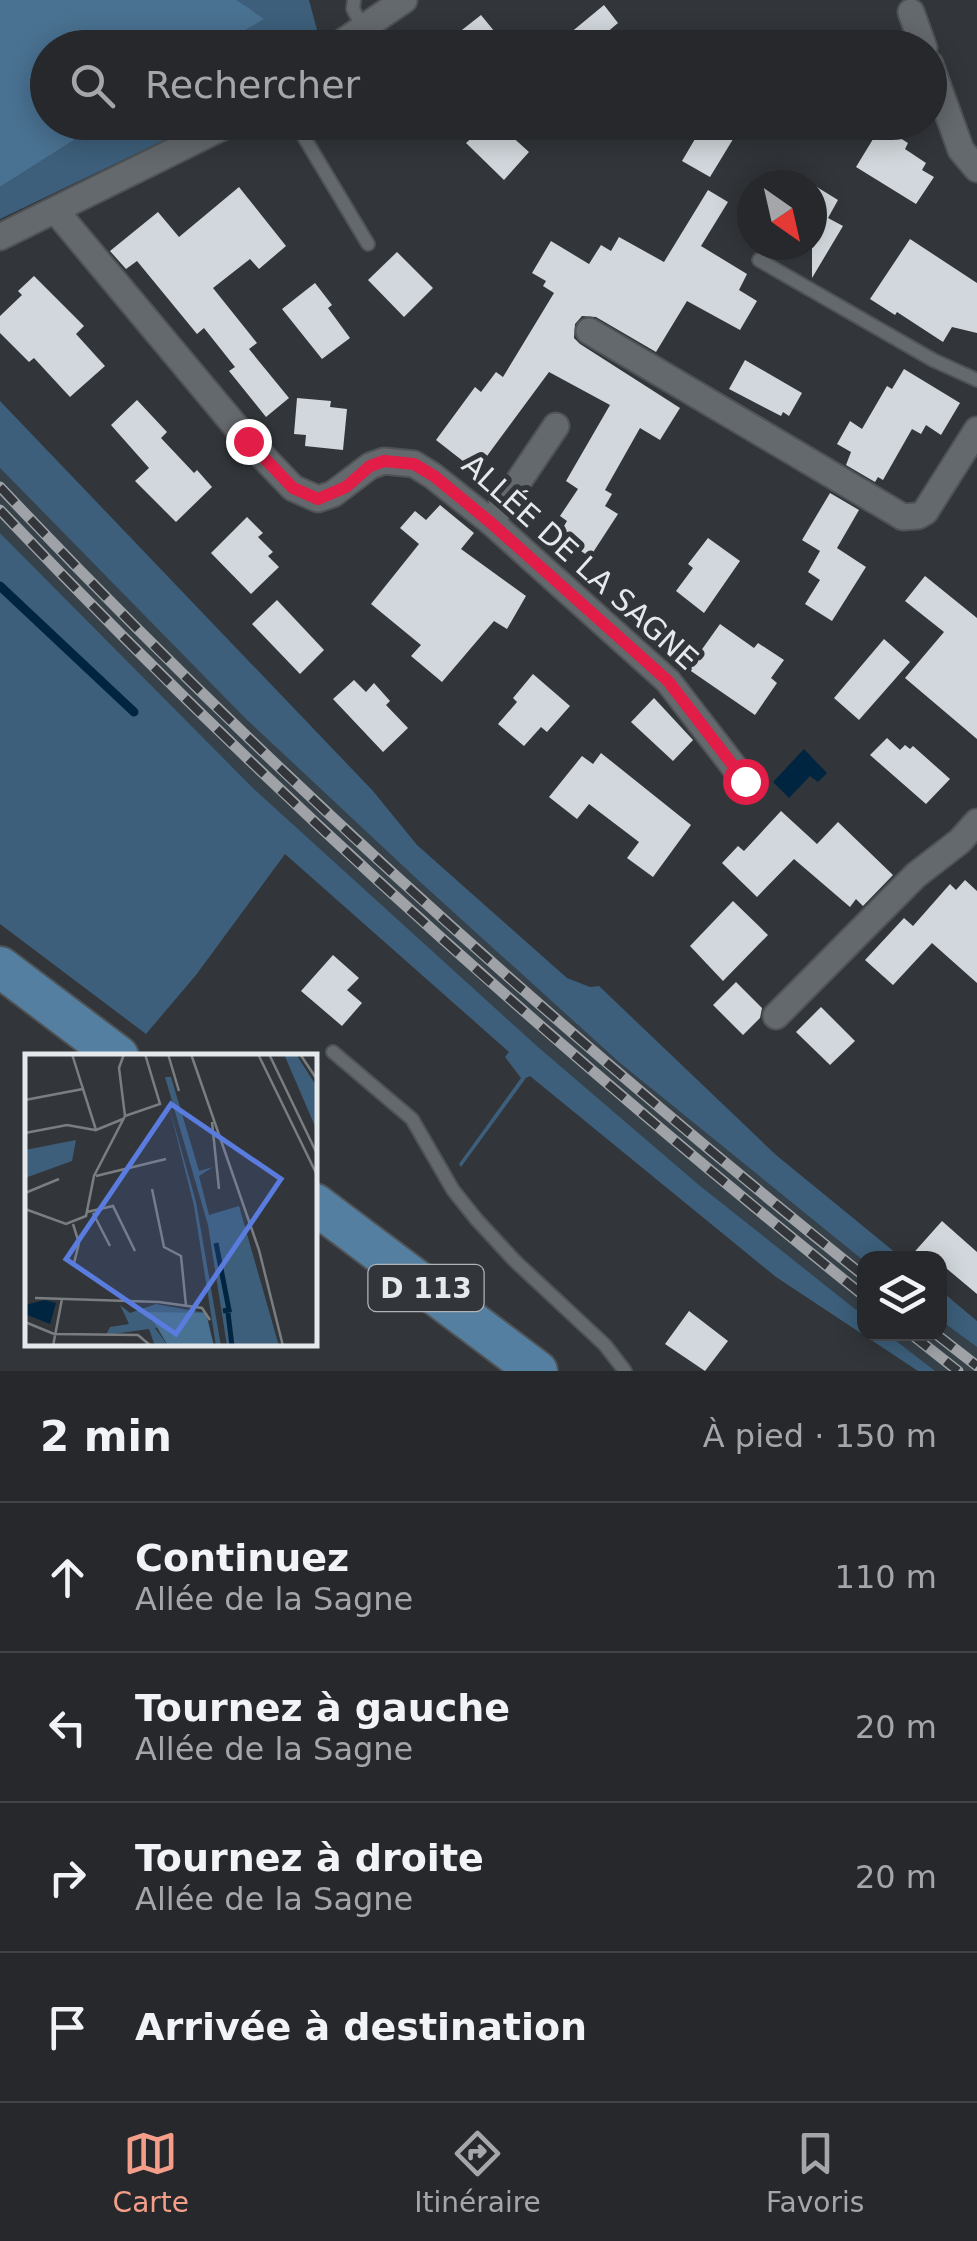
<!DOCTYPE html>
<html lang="fr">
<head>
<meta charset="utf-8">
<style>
  body { margin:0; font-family:"DejaVu Sans",sans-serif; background:#2e3034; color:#f1f3f6 }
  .controls { position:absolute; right:30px; bottom:30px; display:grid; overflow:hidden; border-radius:20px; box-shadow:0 5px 25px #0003 }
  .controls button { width:90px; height:90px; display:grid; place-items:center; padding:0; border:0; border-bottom:2px solid #424448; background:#26282c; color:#f1f3f6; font:50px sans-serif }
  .compass { position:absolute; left:737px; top:170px; width:90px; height:90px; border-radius:50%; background:#26282c; box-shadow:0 5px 25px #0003; rotate:146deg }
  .stop { position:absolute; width:30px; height:30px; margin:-22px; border:8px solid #e11d48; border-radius:50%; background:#fff }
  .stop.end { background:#e11d48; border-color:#fff; box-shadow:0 2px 10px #0008 }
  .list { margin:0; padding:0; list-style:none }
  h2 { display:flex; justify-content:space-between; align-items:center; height:130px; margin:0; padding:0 40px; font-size:42px }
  h2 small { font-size:32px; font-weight:400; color:#a4a6a9 }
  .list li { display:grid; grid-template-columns:65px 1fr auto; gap:30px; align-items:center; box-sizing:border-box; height:150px; padding:0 40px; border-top:2px solid #424448 }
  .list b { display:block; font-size:38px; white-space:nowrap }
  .list p { margin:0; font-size:32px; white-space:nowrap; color:#a4a6a9 }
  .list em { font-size:32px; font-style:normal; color:#a4a6a9 }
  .icon { flex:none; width:55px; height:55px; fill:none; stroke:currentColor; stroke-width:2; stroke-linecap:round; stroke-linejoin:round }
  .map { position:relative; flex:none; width:977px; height:1371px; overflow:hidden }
  .search { position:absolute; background:#26282c; box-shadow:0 5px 25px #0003; left:30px; right:30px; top:30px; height:110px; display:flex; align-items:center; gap:25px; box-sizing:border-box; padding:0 35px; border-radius:55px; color:#a4a6a9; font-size:38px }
  .sheet { height:730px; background:#26282c }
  nav { display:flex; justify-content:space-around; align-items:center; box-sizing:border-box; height:140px; border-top:2px solid #424448; background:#26282c; font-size:28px; color:#a4a6a9 }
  nav a { display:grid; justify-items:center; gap:5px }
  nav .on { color:#f49e89 }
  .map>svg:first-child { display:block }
  .built { fill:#374149 }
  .green { fill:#3d5f7b }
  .forest { fill:#497191 }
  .water { fill:#002541 }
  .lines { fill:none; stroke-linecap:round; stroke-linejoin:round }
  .stream { stroke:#002541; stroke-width:9 }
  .building { fill:#d1d7dc }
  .service-casing { stroke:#4f5356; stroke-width:16 }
  .minor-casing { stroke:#4f5356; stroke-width:29 }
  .primary-casing { stroke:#4f5356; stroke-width:44 }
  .service { stroke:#64696d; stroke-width:12 }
  .minor { stroke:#64696d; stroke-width:25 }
  .primary { stroke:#547fa1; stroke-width:40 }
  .rail-casing { stroke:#9fa2a6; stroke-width:11 }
  .rail { stroke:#32363a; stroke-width:8; stroke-dasharray:22; stroke-linecap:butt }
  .route { stroke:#e11d48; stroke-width:12 }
  .labels { text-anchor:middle; stroke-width:10; stroke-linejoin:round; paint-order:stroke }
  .shield { fill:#32363a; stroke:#b0b3b7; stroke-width:2.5 }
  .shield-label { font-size:28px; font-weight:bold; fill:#e6e9ec }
  .street-label { font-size:30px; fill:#e6e9ec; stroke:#32363a }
  .inset-river { fill:none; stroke:#002541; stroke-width:5 }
  .inset-road { fill:none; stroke:#7a7e81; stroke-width:2.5 }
  .view { fill:#597cde; fill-opacity:0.15; stroke:#597cde; stroke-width:5 }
  .inset-edge { fill:none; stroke:#e6e9ec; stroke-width:5 }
</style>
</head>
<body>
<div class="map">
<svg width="977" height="1371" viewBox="0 0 977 1371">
  <rect width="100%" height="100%" fill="#32363a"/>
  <g class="built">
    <path d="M0,468L245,718L419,881L620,1063L864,1261V1316L699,1185L549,1057L254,789L0,533Z"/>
    <path d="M940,1320L977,1347V1371H932L887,1334H940Z"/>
  </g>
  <g class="green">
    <path d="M237,0H309L320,41L311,47L218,48L263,19Z"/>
    <path d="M101,123H200L0,219V187Z"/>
    <path d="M0,401L373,791L417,845L567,978L590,987L599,986L776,1155L902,1258H864V1261L620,1063L419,881L245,718L0,468Z"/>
    <path d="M0,533L254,789L538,1047L699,1185L864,1316V1334H887L935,1371H918L776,1277L530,1076L526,1078L461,1167L459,1164L521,1078L505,1057L509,1052L285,854L196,975L146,1034L0,924Z"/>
    <path d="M940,1290L977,1321V1347L940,1320Z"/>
  </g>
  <path class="forest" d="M0,0H237L264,19L218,47L48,48V122L101,123L0,187Z"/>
  <path class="water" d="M804,749L827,773L818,782L810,776L789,798L773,782Z"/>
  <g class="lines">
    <path class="stream" d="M0,586L134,712"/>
  </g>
  <g class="building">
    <path d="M604,5L618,23L605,34L615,48H552Z"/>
    <path d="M481,15L499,37L486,48H439Z"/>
    <path d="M465,122H496L529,152L504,180L466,143L476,134Z"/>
    <path d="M705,122H723L738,131L710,177L682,161Z"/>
    <path d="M881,126L908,143L905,149L926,163L922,170L934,177L916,204L856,167Z"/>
    <path d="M812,184L838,200L828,218L843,226L812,278Z"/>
    <path d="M239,187L286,246L259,269L250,259L213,288L257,343L249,349L289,398L266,417L229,371L235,367L204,328L197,334L137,261L126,269L110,251L158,212L179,237Z"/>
    <path d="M708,190L728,202L701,246L747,274L739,290L757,301L740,330L687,301L656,352L596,317L582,316L575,324L574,338L580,344L680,408L660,440L640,428L605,490L612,494L605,506L618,514L590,557L558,536L567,521L560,516L578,489L566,481L610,405L549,372L487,456L483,453L477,462L473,459L468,465L436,440L475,387L481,392L496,372L503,377L554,293L543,286L546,281L532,273L551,241L589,264L601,245L611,251L619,237L664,262Z"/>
    <path d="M910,239L977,283V333L952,327L943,342L897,312L895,315L870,299Z"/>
    <path d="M397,252L433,288L404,317L368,280Z"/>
    <path d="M34,276L84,326L76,334L105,366L70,397L34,358L29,362L0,333V316L22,295L18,291Z"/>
    <path d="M315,283L332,305L328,308L350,338L322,359L282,309Z"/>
    <path d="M745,360L802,393L789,416L783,412L781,416L729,389Z"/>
    <path d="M904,369L960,403L941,435L926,425L921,434L912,429L883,480L878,477L875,482L846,465L851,452L837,444L850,421L862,429L887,386L892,389Z"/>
    <path d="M297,398L331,401L330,407L347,409L343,450L305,446L306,435L294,434Z"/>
    <path d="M137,400L167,432L161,438L194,473L197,470L212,487L176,522L135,481L149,468L111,425Z"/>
    <path d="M830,493L859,510L837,548L866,567L832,621L805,604L820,580L808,572L820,551L802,540Z"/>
    <path d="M440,505L474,533L461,549L526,596L507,629L494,621L442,682L411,656L421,645L371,604L419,544L400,528L415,511L426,520Z"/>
    <path d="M247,517L263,533L258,537L273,552L268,556L279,567L251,594L211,553Z"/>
    <path d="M708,538L740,561L704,613L676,591L693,568L688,564Z"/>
    <path d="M925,576L977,618V739L905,678L944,632L905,601Z"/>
    <path d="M277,600L324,650L300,674L252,624Z"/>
    <path d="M720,624L754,648L758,643L784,660L771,678L777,683L755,715L688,669Z"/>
    <path d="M884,639L910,662L859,720L834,698Z"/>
    <path d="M533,674L570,706L547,732L541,727L524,746L498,724L517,702L513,698Z"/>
    <path d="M354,680L366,692L374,683L390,701L386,705L408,728L383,752L333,699Z"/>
    <path d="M654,698L693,740L673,761L631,722Z"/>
    <path d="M887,738L900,750L905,745L910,749L913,746L950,779L926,804L870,755Z"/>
    <path d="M601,753L691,825L653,877L627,858L639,842L589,804L577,819L549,797L582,756L593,764Z"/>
    <path d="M781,811L817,844L838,822L893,875L863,906L856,899L850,907L794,859L757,897L722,863L738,846L744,851Z"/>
    <path d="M965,880L977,891V983L932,943L893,985L865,960L904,918L913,926L950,884L956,890Z"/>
    <path d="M733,901L768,935L723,981L690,946Z"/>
    <path d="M333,955L359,978L347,990L362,1003L342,1026L301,991Z"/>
    <path d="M736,982L762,1008L760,1018L743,1035L713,1005Z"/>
    <path d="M821,1007L855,1041L830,1065L796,1032Z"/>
    <path d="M942,1221L977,1252V1294L940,1263V1258H909Z"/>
    <path d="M689,1311L728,1341L705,1371L665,1344Z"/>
  </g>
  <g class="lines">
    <g class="service-casing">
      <g id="service">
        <path d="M354,0L353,9L363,28"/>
        <path d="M295,122L368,244"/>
        <path d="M759,260L933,360L977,380"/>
        <path d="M333,1052L412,1119L453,1190L477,1220L515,1261L605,1345L625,1371"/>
      </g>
    </g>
    <g class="minor-casing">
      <g id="minor">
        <path d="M911,12L924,48"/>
        <path d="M334,48L404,0"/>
        <path d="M930,64L961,150L977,169"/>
        <path d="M55,210L248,441L293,488L318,499L333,494L370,466L384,461L414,464L433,476L491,522L668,681L745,781"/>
        <path d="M0,237L233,122"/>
        <path d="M589,331L903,517L918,516L925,512L977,430"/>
        <path d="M491,522L556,426"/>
        <path d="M776,1016L916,875L960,841L977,822"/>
      </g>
    </g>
    <g class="primary-casing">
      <g id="primary">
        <path d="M0,967L118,1056"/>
        <path d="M315,1204L537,1371"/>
      </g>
    </g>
    <use href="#service" class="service"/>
    <use href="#minor" class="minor"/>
    <use href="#primary" class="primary"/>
    <g class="rail-casing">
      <g id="rail">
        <path d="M0,487C268,772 559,1031 864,1276"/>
        <path d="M0,510C269,794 560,1052 864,1296"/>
        <path d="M911,1334L958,1371"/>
        <path d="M936,1334L977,1366"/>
      </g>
    </g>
    <use href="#rail" class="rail"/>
  </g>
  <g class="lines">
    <path class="route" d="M248,441L293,488L318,499L346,487L370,466L384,461L414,464L434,476L490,522L668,681L745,781"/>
  </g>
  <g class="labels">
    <rect class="shield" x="368.5" y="1265" width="115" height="46" rx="8"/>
    <g class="shield-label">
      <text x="426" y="1298">D 113</text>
    </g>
    <g class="street-label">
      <text transform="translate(580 562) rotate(42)" y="10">ALLÉE DE LA SAGNE</text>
    </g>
  </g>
  <g transform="translate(25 1054)">
    <rect width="292" height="292" fill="#32363a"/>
    <path d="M259,0H271L292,33V77ZM140,23H146L174,117L188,113L174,122L184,161L214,152L254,292H202L183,171ZM144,52L171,148L196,292H191L169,152ZM51,86L47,107L0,124V96ZM131,250L181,259L130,274L143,292H130L124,275L81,281L85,273L104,270L95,251L105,259Z" fill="#3d5f7b"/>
    <path d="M123,258L181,259L189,292H143Z" fill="#497191"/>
    <path d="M20,246L31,249L25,270L0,260V251Z" fill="#002541"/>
    <path class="inset-river" d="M191,189L204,256L198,257M203,259L207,292"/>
    <path class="inset-road" d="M47,0L58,35M143,0L154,37M166,0L234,196L258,292M233,0L293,123M244,0L293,102M275,0L293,27M0,46L58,35L71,76L98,65M100,62L135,50L120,0M187,68L194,135M0,79L42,71L70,76M71,122L141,105M127,135L139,193L156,202L161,252M0,139L34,125M0,155L41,170L61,162L69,122L100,62L94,14L99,0M62,158L88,152L110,197M68,159L85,192M48,170L54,189L49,209M10,244L134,248L177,254L185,266M0,268L29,280L113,281L126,292M28,292L37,245"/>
    <path class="view" d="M146,50L256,125L151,280L41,205Z"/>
    <rect width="292" height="292" class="inset-edge"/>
  </g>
</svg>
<div class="controls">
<button><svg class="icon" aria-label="layers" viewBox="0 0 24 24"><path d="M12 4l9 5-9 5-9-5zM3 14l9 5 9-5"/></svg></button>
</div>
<svg class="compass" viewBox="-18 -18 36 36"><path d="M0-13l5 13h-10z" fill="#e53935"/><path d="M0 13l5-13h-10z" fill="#a4a6a9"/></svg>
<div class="stop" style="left:745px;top:781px"></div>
<div class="stop end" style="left:248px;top:441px"></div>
<div class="search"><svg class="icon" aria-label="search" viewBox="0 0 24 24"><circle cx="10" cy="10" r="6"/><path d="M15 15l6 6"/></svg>Rechercher</div>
</div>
<section class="sheet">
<h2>2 min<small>À pied · 150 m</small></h2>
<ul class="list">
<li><svg class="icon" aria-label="ahead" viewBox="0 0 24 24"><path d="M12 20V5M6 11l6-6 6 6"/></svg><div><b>Continuez</b><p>Allée de la Sagne</p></div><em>110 m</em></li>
<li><svg class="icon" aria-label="left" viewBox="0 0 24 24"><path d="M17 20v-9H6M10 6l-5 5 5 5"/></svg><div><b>Tournez à gauche</b><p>Allée de la Sagne</p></div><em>20 m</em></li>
<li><svg class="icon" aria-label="right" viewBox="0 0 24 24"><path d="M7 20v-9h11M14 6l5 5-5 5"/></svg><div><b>Tournez à droite</b><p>Allée de la Sagne</p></div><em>20 m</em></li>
<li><svg class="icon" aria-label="arrive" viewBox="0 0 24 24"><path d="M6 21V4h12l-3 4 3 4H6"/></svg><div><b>Arrivée à destination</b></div></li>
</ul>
</section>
<nav>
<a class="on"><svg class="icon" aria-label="map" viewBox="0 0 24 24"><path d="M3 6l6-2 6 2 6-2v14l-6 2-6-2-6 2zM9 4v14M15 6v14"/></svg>Carte</a>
<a><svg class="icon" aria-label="directions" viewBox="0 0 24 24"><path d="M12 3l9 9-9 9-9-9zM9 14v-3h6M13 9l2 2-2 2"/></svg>Itinéraire</a>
<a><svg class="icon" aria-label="saved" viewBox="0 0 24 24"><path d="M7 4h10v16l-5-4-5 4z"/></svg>Favoris</a>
</nav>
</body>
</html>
